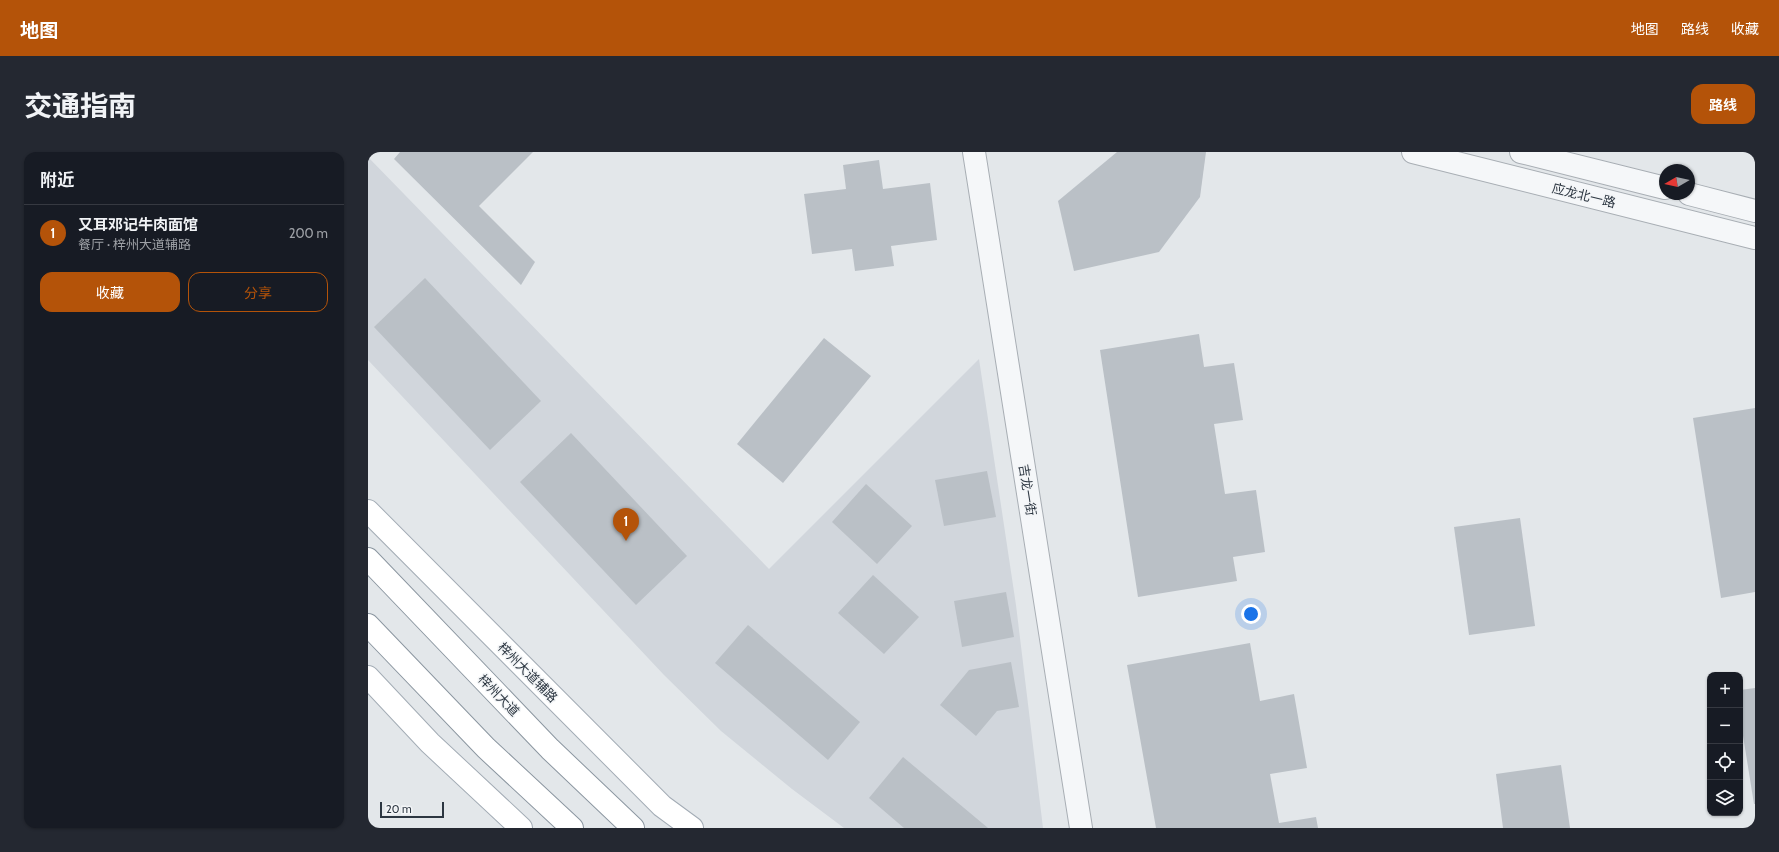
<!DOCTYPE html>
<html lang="zh">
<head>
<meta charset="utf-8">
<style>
  body { margin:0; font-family:Cabin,"Noto Sans SC",sans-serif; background:#242831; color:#f1f3f6 }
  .controls { position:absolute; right:12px; bottom:12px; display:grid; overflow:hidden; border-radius:8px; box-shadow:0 1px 3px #0004 }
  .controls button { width:36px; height:36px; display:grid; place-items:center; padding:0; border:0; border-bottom:1px solid #363941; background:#171b24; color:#f1f3f6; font:20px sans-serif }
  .compass { position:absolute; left:1291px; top:12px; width:36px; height:36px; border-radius:50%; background:#171b24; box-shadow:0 1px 3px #0004; rotate:261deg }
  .scale { position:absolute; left:12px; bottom:10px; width:64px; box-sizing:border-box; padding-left:4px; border:2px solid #2c3641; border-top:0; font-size:11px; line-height:14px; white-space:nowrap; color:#2c3641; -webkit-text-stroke:3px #f3f5f7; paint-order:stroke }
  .you { position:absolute; left:883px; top:462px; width:14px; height:14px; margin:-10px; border:3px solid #fff; border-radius:50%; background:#1a73e8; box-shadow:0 0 0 6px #1a73e833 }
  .badge { display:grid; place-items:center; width:26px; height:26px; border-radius:50%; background:#b45309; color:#fff; font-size:13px; font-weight:700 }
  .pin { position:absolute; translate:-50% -33px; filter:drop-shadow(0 1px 2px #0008) }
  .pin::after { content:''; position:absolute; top:21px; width:14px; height:12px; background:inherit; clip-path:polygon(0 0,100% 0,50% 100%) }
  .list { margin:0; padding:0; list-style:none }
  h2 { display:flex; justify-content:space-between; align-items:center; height:52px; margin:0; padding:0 16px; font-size:17px }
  h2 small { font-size:13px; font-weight:400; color:#9ea1a6 }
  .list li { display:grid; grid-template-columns:26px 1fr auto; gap:12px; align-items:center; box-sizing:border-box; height:56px; padding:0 16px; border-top:1px solid #363941 }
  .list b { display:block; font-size:15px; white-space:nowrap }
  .list p { margin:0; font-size:13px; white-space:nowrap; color:#9ea1a6 }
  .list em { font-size:13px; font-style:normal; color:#9ea1a6 }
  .actions { display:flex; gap:8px; padding:12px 16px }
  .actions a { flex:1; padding:9px 0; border:1px solid #b45309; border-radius:12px; text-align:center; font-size:14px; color:#b45309 }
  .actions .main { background:#b45309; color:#fff }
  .icon { flex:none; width:22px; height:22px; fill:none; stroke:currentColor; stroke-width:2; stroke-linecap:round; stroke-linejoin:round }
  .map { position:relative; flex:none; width:1387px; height:676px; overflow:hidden; border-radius:12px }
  header { display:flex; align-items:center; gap:24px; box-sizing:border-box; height:56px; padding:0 20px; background:#b45309; color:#fff }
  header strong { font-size:19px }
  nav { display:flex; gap:22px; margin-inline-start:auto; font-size:14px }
  .intro { display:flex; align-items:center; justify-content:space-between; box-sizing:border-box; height:96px; padding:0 24px }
  h1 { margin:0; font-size:28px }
  .button { padding:10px 18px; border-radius:12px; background:#b45309; color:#fff; font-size:14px; font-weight:700 }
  main { display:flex; gap:24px; padding:0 24px }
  aside { flex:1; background:#171b24; border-radius:12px; box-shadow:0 1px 3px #0004 }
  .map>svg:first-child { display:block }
  .built { fill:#d1d6dc }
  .building { fill:#bac0c6 }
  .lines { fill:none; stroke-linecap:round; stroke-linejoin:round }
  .minor-casing { stroke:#a8aeb4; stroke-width:24 }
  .major-casing { stroke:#a3acb5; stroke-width:24 }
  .highway-casing { stroke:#8b96a0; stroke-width:24 }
  .minor { stroke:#f5f7f9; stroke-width:22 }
  .major { stroke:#fff; stroke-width:22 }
  .highway { stroke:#fff; stroke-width:22 }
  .labels { text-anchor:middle; stroke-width:3; stroke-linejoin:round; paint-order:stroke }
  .street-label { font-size:13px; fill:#2c3641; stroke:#f3f5f7 }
</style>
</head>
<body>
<header>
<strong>地图</strong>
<nav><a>地图</a><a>路线</a><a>收藏</a></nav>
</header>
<div class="intro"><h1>交通指南</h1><a class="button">路线</a></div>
<main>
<aside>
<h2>附近<small></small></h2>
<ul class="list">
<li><span class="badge">1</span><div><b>又耳邓记牛肉面馆</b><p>餐厅 · 梓州大道辅路</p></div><em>200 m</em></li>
</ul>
<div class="actions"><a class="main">收藏</a><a>分享</a></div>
</aside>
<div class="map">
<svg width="1387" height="676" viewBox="0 0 1387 676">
  <rect width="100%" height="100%" fill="#e3e7ea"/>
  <path class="built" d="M0,5L401,417L611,207L648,453L675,676H476L424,637L353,579L296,523L0,208Z"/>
  <g class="building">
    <path d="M32,0H165L111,54L167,110L153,133L26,7Z"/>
    <path d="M749,0H838L832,45L791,100L706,119L690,49Z"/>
    <path d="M511,8L515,37L562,31L569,88L523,94L526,114L487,119L484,97L444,102L436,42L478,37L475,13Z"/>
    <path d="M57,126L173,249L122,298L6,175Z"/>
    <path d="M831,182L836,215L866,211L875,268L846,272L857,342L888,338L897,400L865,405L869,429L770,445L732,198Z"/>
    <path d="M456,186L503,224L415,331L369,292Z"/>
    <path d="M1387,256V440L1353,446L1325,266Z"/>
    <path d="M203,281L319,404L268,453L152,330Z"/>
    <path d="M619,319L628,365L576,374L567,328Z"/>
    <path d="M498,332L544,374L509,412L464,370Z"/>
    <path d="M1152,366L1167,474L1101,483L1086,375Z"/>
    <path d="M505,423L551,465L516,502L470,461Z"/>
    <path d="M638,440L646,485L594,495L586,449Z"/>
    <path d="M380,473L492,570L460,608L347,511Z"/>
    <path d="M882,491L892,549L926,542L939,616L902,622L911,671L948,665L950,676H788L759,513Z"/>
    <path d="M643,510L651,555L629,559L608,584L572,553L601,518Z"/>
    <path d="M1387,536V652H1386L1372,565V538Z"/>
    <path d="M535,605L620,676H536L501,646Z"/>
    <path d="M1193,613L1202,676H1135L1128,622Z"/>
  </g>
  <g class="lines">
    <g class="minor-casing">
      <g id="minor">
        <path d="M606,0L713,676"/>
        <path d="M1045,0L1387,86"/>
        <path d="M1153,0L1297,36"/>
        <path d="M1321,42L1387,59"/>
      </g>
    </g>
    <g class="major-casing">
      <g id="major">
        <path d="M0,359L294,654L324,676"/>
        <path d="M0,525L62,591L153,676"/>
      </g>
    </g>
    <g class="highway-casing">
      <g id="highway">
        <path d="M0,407L182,597L265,676"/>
        <path d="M0,473L118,596L204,676"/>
      </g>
    </g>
    <use href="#minor" class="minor"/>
    <use href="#major" class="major"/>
    <use href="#highway" class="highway"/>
  </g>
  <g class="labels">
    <g class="street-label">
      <text transform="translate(1216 43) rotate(14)" y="5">应龙北一路</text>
      <text transform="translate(660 338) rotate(81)" y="5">吉龙一街</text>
      <text transform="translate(160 520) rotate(45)" y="5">梓州大道辅路</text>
      <text transform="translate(131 543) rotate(46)" y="5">梓州大道</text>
    </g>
  </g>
</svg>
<div class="controls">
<button>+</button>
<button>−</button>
<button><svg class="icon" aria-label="locate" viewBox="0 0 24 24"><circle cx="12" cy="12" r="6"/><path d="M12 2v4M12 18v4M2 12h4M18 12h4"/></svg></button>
<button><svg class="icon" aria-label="layers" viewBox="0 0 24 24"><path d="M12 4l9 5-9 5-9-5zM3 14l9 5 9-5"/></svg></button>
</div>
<svg class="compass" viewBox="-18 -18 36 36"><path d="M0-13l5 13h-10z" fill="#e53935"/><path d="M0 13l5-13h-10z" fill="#9ea1a6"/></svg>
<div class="scale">20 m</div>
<div class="you"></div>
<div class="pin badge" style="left:258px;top:389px">1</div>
</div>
</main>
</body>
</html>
